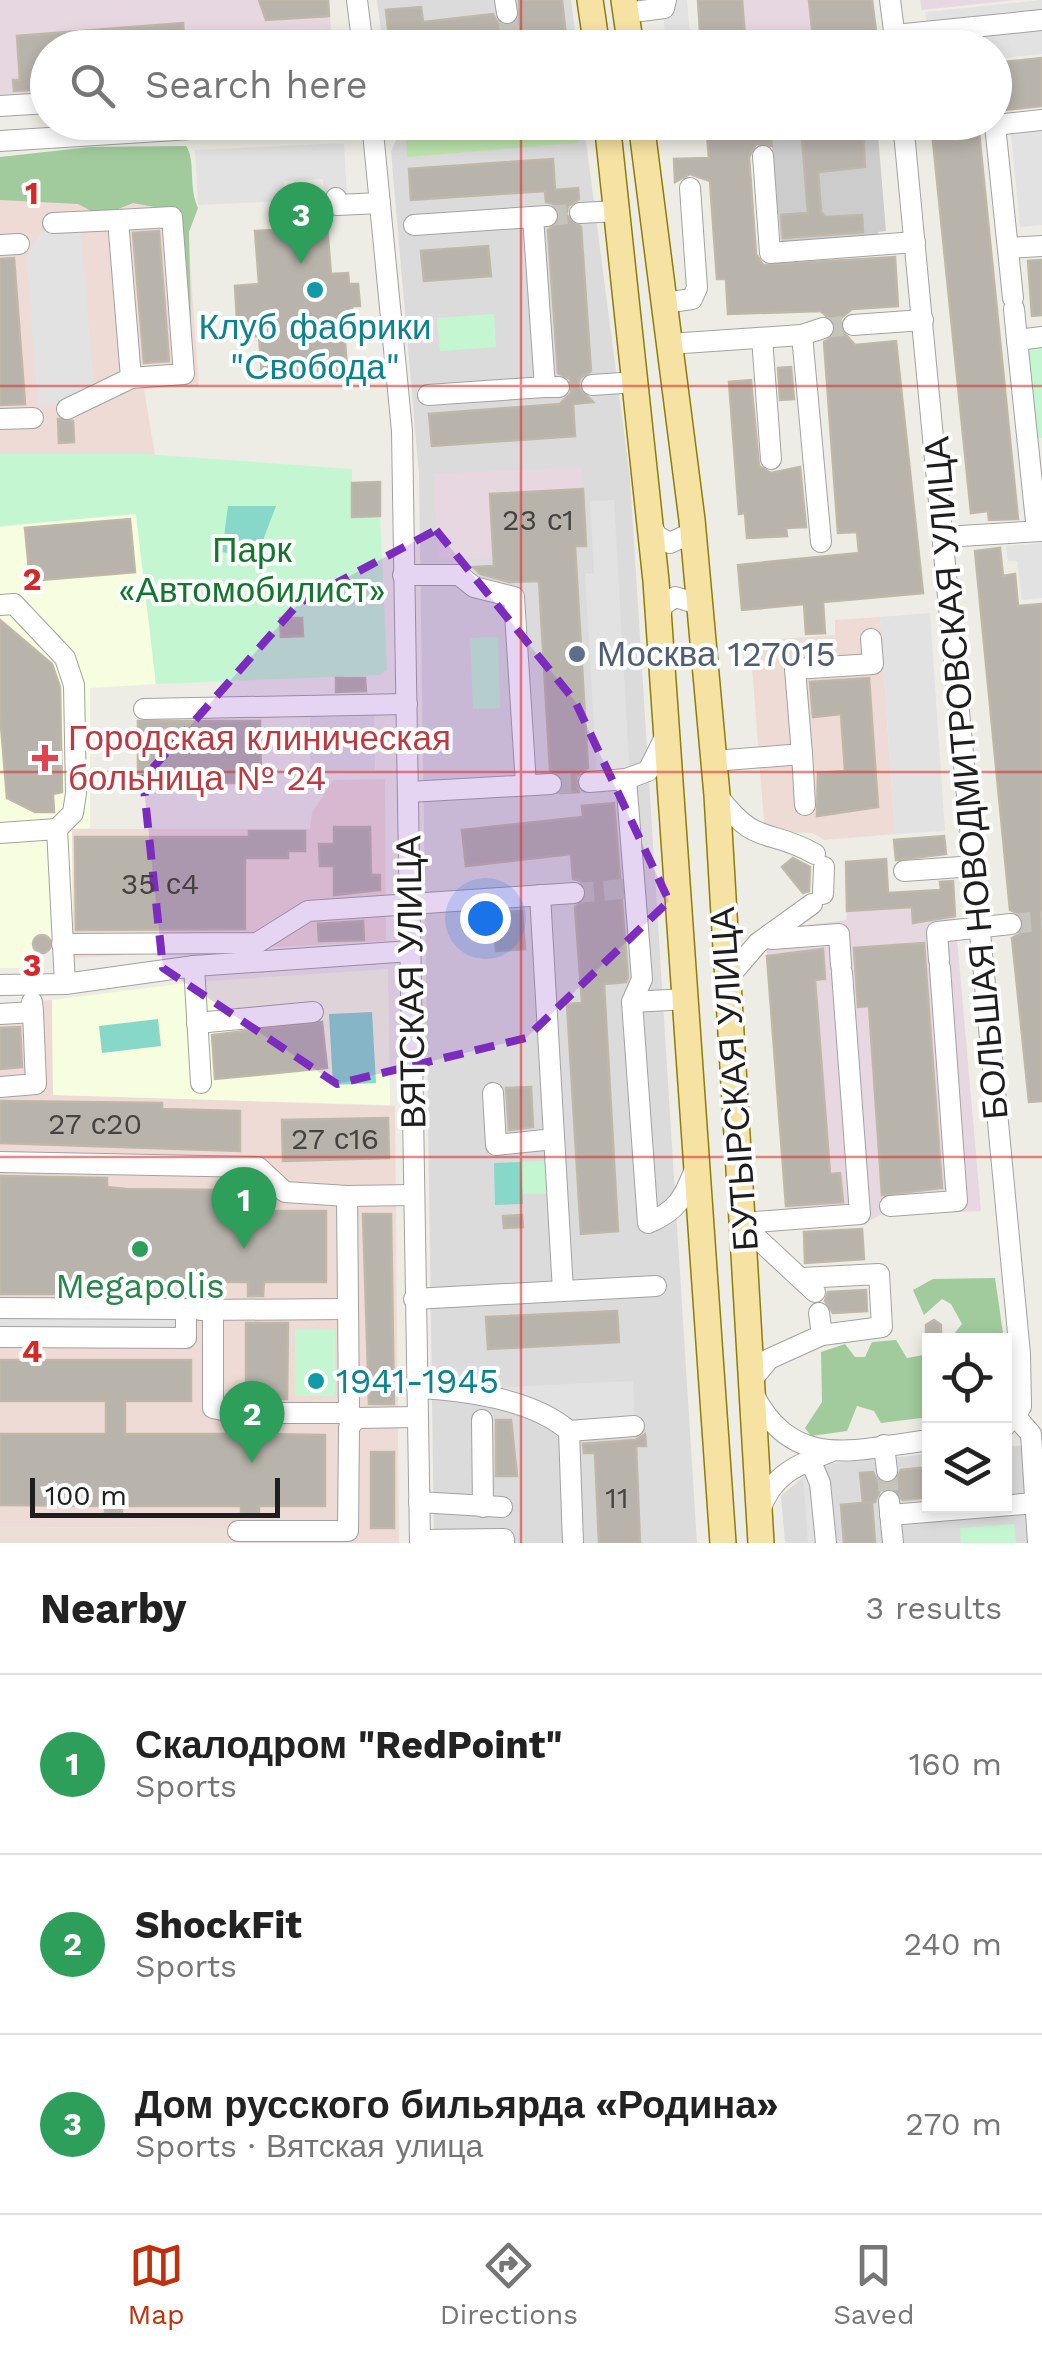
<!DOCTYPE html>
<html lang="en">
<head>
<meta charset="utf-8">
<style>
  body { margin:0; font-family:"Work Sans",sans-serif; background:#f6f6f6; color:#222 }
  .controls { position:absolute; right:30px; bottom:30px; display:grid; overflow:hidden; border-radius:0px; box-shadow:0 5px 15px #0003 }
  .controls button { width:90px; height:90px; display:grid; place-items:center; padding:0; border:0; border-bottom:2px solid #e0e0e0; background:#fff; color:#222; font:50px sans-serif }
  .scale { position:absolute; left:30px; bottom:25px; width:250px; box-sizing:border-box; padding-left:10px; border:5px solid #1e1e1e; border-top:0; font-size:28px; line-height:35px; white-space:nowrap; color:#1e1e1e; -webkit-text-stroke:8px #fff; paint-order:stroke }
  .you { position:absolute; left:485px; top:918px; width:35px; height:35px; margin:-25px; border:8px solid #fff; border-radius:50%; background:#1a73e8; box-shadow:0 0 0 15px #1a73e833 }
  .badge { display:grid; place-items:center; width:65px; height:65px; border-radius:50%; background:#bf310d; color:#fff; font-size:32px; font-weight:700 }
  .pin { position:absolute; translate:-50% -82px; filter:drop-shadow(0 2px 5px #0008) }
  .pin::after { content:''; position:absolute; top:52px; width:35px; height:30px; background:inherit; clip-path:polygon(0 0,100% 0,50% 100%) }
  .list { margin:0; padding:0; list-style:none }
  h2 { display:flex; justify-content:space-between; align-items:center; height:130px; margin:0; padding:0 40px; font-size:42px }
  h2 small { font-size:32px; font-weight:400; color:#767676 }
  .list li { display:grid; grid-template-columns:65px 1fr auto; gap:30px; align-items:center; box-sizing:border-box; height:180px; padding:0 40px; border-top:2px solid #e0e0e0 }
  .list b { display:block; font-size:38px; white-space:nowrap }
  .list p { margin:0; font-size:32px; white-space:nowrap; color:#767676 }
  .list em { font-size:32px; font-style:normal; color:#767676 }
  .icon { flex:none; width:55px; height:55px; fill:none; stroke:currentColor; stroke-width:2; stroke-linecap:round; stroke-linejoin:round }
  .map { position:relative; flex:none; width:1042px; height:1543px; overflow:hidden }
  .search { position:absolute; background:#fff; box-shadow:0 5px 15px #0003; left:30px; right:30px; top:30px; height:110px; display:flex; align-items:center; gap:25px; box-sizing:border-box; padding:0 35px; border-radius:55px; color:#767676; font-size:38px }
  .sheet { height:670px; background:#fff }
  nav { display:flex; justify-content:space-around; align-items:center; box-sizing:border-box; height:140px; border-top:2px solid #e0e0e0; background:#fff; font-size:28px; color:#767676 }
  nav a { display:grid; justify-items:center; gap:5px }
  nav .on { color:#bf310d }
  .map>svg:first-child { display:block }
  .residential { fill:#dcdbdb }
  .commercial { fill:#eedbd5 }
  .industrial { fill:#e7d7e1 }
  .education { fill:#f7fddf }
  .religious { fill:#ccc }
  .military { fill:#ebe0d5 }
  .grass { fill:#bee5ae }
  .forest { fill:#a1cb9c }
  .park { fill:#c5f6d2 }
  .pitch { fill:#88d8c9 }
  .parking { fill:#e2e2e2 }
  .building { fill:#b8b3ab; stroke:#bfb7a8; stroke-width:2.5 }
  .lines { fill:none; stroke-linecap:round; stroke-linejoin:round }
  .minor-tunnel { stroke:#c4c4bd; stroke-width:20; stroke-dasharray:20 10; stroke-linecap:butt }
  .minor-casing { stroke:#a2a2a2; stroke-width:22 }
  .major-casing { stroke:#8e7d0a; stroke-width:28 }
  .minor { stroke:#fff; stroke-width:20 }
  .major { stroke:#f6e2a3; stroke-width:25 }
  .marked { fill:#7b2cbf; fill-opacity:0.2; stroke:#7b2cbf; stroke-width:8; stroke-dasharray:20 12; stroke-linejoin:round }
  .grid { fill:none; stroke:#d62828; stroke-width:2.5; stroke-opacity:0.55 }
  .culture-dot { fill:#0f9aa8; stroke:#fff; stroke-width:4 }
  .service-dot { fill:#5c6f8a; stroke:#fff; stroke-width:4 }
  .health-dot { fill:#e0444e; stroke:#fff; stroke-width:4 }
  .leisure-dot { fill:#2e9e5b; stroke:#fff; stroke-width:4 }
  .labels { text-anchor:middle; stroke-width:8; stroke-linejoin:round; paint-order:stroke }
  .number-label { font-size:30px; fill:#444341 }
  .culture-label { font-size:35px; fill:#0d838f; stroke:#fff }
  .park-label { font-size:35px; fill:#13762f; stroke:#fff }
  .service-label { font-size:35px; fill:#4e5e75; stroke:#fff; text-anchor:start }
  .health-label { font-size:35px; fill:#be3a42; stroke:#fff; text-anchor:start }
  .street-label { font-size:35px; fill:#1e1e1e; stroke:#fff }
  .leisure-label { font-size:35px; fill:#27864d; stroke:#fff }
  .grid-label { font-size:32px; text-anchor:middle; font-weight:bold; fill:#d62828; stroke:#fff; stroke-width:8; stroke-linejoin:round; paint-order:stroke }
</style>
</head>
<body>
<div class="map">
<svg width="1042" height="1543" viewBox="0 0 1042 1543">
  <rect width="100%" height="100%" fill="#eeede5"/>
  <g class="residential">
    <path d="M377,0H571L577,46L383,47Z"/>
    <path d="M481,122L584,126L630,478L697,1543H434L419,475L391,152L400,130Z"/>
    <path d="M1036,1444L1042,1543H785L781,1496L808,1473L834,1463L929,1454L930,1506H1004L1005,1447Z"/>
  </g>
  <g class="commercial">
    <path d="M182,151L199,386L144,389L155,455L0,454V162Z"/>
    <path d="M880,617L895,834L824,840L813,833L782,832L764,822L750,641L835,635V620Z"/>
    <path d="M385,779L386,941L73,958L72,829H310L312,813L333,780Z"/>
    <path d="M52,1000L53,1095L395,1106L399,1543H227V1528L0,1527V1003Z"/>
  </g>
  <g class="industrial">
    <path d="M0,0H328L333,47L48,48L47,113L0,115Z"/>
    <path d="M742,0H872L876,31L869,32L870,47H746Z"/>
    <path d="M920,0H1015L922,10Z"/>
    <path d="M582,467L586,546H575V553L438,560L434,474Z"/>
    <path d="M954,904L981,1211L880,1215L867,1222L788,1228L766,944L784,928L846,920L847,911Z"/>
  </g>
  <g class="education">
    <path d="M136,513L156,684L90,688V828L72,829L73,951L35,952L29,968H0V527Z"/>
    <path d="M388,969L390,1105L53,1095L52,1000L195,982Z"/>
  </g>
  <path class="religious" d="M770,123H877L886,231L878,232V237L781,244Z"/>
  <path class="military" d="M0,1527L227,1528V1543H0Z"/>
  <path class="grass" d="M576,125L577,143L407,157L406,139Z"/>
  <g class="forest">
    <path d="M186,146C196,160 188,186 198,208L189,232L191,323L176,211L133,203L101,216L78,204L0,200V157L90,147Z"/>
    <path d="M995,1278L1004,1340H949L962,1324L951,1304L942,1299L924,1315L913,1290L933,1279Z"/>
    <path d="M896,1340L907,1358L929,1354V1417L881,1423L874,1411L857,1406L847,1431L811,1436L805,1428L822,1402L821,1352L845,1344L855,1357H865L872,1342Z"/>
  </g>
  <g class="park">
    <path d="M494,314L496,347L440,351L437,318Z"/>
    <path d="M1042,346V438H1036L1027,348Z"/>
    <path d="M0,454H143L352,469V516H380L387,670L380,675L156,684L136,514L0,526Z"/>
    <path d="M498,637L500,708L473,709L470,638Z"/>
    <path d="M548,1161L549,1193L522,1194L521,1162Z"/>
    <rect x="295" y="1330" width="40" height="66"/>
    <path d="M1014,1524L1016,1543H961L960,1528Z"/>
  </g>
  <g class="pitch">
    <path d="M228,506H276L256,559L222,552Z"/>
    <path d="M372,1012L376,1083L333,1085L329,1014Z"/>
    <path d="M158,1019L161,1046L102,1053L99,1026Z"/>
    <path d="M521,1162L523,1204L495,1205L494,1163Z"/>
  </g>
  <g class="parking">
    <path d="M662,0H687L690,35L665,36Z"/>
    <path d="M1042,0V54L995,59L994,48L943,47L940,27L927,28L925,12Z"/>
    <path d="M1042,131V225L1020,227L1011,134Z"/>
    <path d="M344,143L347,197L325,198L323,179L284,181L285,201L198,205L195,150Z"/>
    <path d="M81,229L94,389L66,404L38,406L26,255L43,231Z"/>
    <path d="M614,500L630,778L597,779L585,574L594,573L590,501Z"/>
    <path d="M1042,543V598L1022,600L1017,561H1008L1006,546Z"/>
    <path d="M930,613L945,831L895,834L880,617Z"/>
    <path d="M374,716L375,770L310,771V717Z"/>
    <path d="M0,1312L176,1313V1334L0,1333Z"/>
    <path d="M633,1381L635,1421L563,1424L554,1409L503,1397V1387Z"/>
    <path d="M814,1476L819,1543H808L803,1477Z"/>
  </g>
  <g class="building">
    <path d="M259,0H328L329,16L266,20Z"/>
    <path d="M519,0H562L567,45L390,48L386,10L421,7L423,22L493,14L497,22L508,27L519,19Z"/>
    <path d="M698,0H742L746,48H701Z"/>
    <path d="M809,0H872L876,31H868L870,48H814Z"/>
    <path d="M183,23L185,48H48V89L14,91L13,80H20L17,36Z"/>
    <path d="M1042,58V106L994,111V63Z"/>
    <path d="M706,122H770L772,146L756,144L749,157L756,254L763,265L895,257L898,306L852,309L841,318L839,327L855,345L896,341L923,593L823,602L825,633L806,634L804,604L742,610L738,565L859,553L857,532L838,533L824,342L834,336L836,325L821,311L728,314L726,279H717L710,181L690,174L675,182L674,159L709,158Z"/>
    <path d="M931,122H978L1018,519L989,520L988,511L971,513Z"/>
    <path d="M857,123L863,128L865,167L818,172L821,212L826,217L862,215L863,232L783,238L781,215L808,213L801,126Z"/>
    <path d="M553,159L555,190L578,188L579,199L568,206L566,215L581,227L591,371L580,378L578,387L593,402L573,404L575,436L432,446L429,414L560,404L571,393L570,379L558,373L548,230L559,223L561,214L554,204L546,202L545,191L411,200L409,169Z"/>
    <path d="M304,212L305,228L327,226L331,274L348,273L349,284H358L360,306H352L353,326L344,327L347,370L262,376L259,336L238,337L235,286L259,284L255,231L274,230L273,214Z"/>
    <path d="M159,231L169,361L144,363L133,233Z"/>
    <path d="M488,246L491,276L424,281L421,251Z"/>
    <path d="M14,258L25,404L0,405V259Z"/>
    <path d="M1042,260V315L1032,316L1028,261Z"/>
    <path d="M791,367L794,399L780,400L778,368Z"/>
    <path d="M751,380L759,466L771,473L800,467L806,527L786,528L787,536L747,538L745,513L739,514L729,382Z"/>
    <path d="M58,419L73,421L74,442L59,443Z"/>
    <path d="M380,482V516L352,517V483Z"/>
    <path d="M583,489L586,546H575L588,768L576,777L579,792L561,793L563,777L550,770L539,581L509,582L480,574L473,567L494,566L490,494Z"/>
    <path d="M130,519L135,572L30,581L25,528Z"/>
    <path d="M1000,548L1003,576L1015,574L1018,606L1042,604V1101L1029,1102L1012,938L1020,934L1025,924L1021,915L1010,910L975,551Z"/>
    <path d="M280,618H302L303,636L281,637Z"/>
    <path d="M0,620L52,664L60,687L62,792L53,794L54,812H35L7,798L0,714Z"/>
    <path d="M336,678H365L366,691L336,692Z"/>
    <path d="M869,678L878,807L817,816L818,773L845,771L841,714L813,717L810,682Z"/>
    <path d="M138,721H260L261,783H138Z"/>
    <path d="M614,803L628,977L626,982L604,984L618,1231L581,1234L567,1004L582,1003L575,907L586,900L588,891L581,881L573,879L571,854L466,866L462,830L583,817L582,806Z"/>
    <path d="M334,827H370L371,875H380V890L334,895V866H320L319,844H334Z"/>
    <path d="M249,831H305V851H288V858H245V929L76,930L75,837H249Z"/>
    <path d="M944,836L946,854L896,860L894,840Z"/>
    <path d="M793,858L810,867L809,891L803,893L782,867Z"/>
    <path d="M886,859L888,893L941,890L940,882L953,881L955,916L913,923L912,907L847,911L846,862Z"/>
    <path d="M522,911L525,949L496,951L493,913Z"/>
    <path d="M363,921L364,940L319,941L318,924Z"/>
    <circle cx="42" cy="944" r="9"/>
    <path d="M924,943L942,1188L882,1195L869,1006L858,1007L854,948Z"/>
    <path d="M823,949L825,979L815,980L830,1174L840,1173L843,1202L786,1206L767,956Z"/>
    <path d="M322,1022L327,1068L215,1079L212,1035Z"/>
    <path d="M20,1027L22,1067L0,1069V1028Z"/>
    <path d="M531,1087L533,1127L509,1130L506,1088Z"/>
    <path d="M0,1101L162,1103V1109L240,1111V1151L0,1143Z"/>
    <path d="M388,1118L389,1158L283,1161L282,1120Z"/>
    <path d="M0,1176L107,1178V1187L126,1189L228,1190V1211H326V1282H264L263,1296H248V1282H136V1294H0Z"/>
    <path d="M363,1214H391L394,1404H369Z"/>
    <path d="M522,1215L523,1227L504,1228L503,1216Z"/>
    <path d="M862,1229L864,1259L805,1263L804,1232Z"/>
    <path d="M866,1290L867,1311L833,1313L825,1301L828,1292Z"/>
    <path d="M617,1311L619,1342L488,1349L486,1317Z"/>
    <path d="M934,1320L941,1325V1333L934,1338L926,1333V1325Z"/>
    <path d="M246,1323H288L287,1399H246Z"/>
    <path d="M0,1360H191V1401H125V1434H244V1427H261V1434L325,1435V1506H259V1516H241V1506H122V1516H105V1506L0,1505V1434H106V1401H0Z"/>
    <path d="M496,1420H511L517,1476H496Z"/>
    <path d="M645,1434L646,1446H636L640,1543H599L595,1453H584L583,1444L635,1440Z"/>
    <rect x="371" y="1452" width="23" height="76"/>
    <path d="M930,1467V1497L903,1500L889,1487L880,1490L875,1502L863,1503L860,1473L873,1472L877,1480L888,1485L896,1481L901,1470Z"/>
    <path d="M872,1502L875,1543H844L841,1505Z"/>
  </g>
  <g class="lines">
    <g class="minor-tunnel">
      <path d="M507,13L512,48"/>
      <path d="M547,216L580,213"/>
      <path d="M823,328L853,325"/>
      <path d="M551,784L589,782"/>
      <path d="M574,893L625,889"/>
      <path d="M1011,924L1042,921"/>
      <path d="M887,1471L889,1501"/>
    </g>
    <g class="minor-casing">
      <g id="minor">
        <path d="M357,0L363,48"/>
        <path d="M505,0L507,13"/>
        <path d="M890,0L896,46"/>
        <path d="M626,13L664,8L666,0"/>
        <path d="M895,35L1042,20"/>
        <path d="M0,106L48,103"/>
        <path d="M372,122L402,431L420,1543"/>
        <path d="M903,122L1020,1354L1021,1407L1004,1427"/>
        <path d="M0,141L304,122"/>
        <path d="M763,156L770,253L915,242"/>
        <path d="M336,198L337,205L380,203"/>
        <path d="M580,213L617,211"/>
        <path d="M533,217L545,387H559"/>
        <path d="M118,220L172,217L184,374L131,378"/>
        <path d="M53,223L118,220L131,378L67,409"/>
        <path d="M414,225L547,216"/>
        <path d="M0,245L19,244"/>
        <path d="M1008,248L1042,246"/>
        <path d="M1013,298L995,125L1042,120"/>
        <path d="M664,303L692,299L697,288L690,188"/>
        <path d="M1014,309L1017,340"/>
        <path d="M853,325L923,320"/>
        <path d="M802,335L823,328"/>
        <path d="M762,338L771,459"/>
        <path d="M669,344L802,335L821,542"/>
        <path d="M592,385L637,382"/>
        <path d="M428,395L545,387"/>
        <path d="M0,419L33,418"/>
        <path d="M650,523L657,536L670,543L689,534L692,520"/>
        <path d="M1037,531L1017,340L1042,337"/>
        <path d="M944,537L1042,531"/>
        <path d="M403,575H459L474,587L514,597L526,785"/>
        <path d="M0,605L14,604L65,658L74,685L76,793L73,813L57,829"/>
        <path d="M659,619L663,605L675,597L695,603L701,616"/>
        <path d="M144,709L407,704"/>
        <path d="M802,754L805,805"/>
        <path d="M714,761L802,754L795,669L873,664L871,639"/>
        <path d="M626,779L642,979L632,1002L648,1223C677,1211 684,1198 695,1169"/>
        <path d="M589,782L626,779L648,771L664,739"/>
        <path d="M409,792L551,784"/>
        <path d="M717,795C757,848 767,827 815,854"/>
        <path d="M0,833L57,829L65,984"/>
        <path d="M904,871L975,866"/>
        <path d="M823,894L824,867"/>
        <path d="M540,895L563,1291"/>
        <path d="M769,935L772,939L839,934L841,965"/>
        <path d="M62,944L257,943L308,911L574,893"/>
        <path d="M939,960L937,932L1011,924"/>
        <path d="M194,966L201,1083"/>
        <path d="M727,979L758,943L812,904"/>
        <path d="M0,985L65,984L194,966L411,951"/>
        <path d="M632,1002L687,999"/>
        <path d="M0,1014L33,1012L32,1002"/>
        <path d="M197,1023L313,1012"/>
        <path d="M0,1087L36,1084L33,1012"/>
        <path d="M493,1093L496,1145L554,1139"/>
        <path d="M0,1162L258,1167L285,1192L347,1196L349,1413"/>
        <path d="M347,1196L413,1195"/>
        <path d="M890,1206L957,1201L940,968"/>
        <path d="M743,1223L860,1214L842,973"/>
        <path d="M743,1225L815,1292"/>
        <path d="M802,1278L879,1274L882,1327L822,1335"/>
        <path d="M414,1299L656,1286"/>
        <path d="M0,1308L186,1309V1338L0,1337"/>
        <path d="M200,1310L348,1309"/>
        <path d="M213,1310V1408L236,1413H349L357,1418"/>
        <path d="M751,1381L769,1359L822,1335L819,1313"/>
        <path d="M417,1388C464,1390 533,1399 569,1431L573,1543"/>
        <path d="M753,1393C793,1473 856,1449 930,1440"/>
        <path d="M1016,1417L1031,1434L1038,1543"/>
        <path d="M482,1420L483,1507"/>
        <path d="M569,1431L634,1426"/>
        <path d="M884,1445L887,1471"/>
        <path d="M810,1460L820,1483L826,1543"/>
        <path d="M889,1501L893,1543"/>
        <path d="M419,1502L502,1507"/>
        <path d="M760,1511C771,1475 797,1465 830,1452"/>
        <path d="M890,1515L1036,1503"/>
        <path d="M238,1531H348L349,1427L357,1418L417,1417"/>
        <path d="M420,1540L504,1539V1543"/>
      </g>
    </g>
    <g class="major-casing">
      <g id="major">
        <path d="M590,0L597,48"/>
        <path d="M624,0L631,48"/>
        <path d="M607,122L656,581L723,1543"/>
        <path d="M641,122L692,520L717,795L761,1543"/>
      </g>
    </g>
    <use href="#minor" class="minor"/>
    <use href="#major" class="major"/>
  </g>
  <path class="marked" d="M436,530L575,701L669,901L526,1038L337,1084L163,968L143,779L299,603Z"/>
  <path class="grid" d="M521,0V48M521,122V1543M0,386H1042M0,772H1042M0,1157H1042"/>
  <g class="culture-dot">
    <circle cx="315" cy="290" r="10"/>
    <circle cx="316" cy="1381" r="10"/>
  </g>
  <circle class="service-dot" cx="577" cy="654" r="10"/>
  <path class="health-dot" d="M40 743h10v10h10v10h-10v10h-10v-10h-10v-10h10z"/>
  <circle class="leisure-dot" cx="140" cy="1249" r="10"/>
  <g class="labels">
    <g class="number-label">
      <text x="538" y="530">23 с1</text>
      <text x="160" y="894">35 с4</text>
      <text x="95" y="1134">27 с20</text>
      <text x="335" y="1149">27 с16</text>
      <text x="617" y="1508">11</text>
    </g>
    <g class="culture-label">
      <text x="315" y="339">Клуб фабрики<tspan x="315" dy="40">"Свобода"</tspan></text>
      <text x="336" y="1393" text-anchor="start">1941-1945</text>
    </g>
    <g class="park-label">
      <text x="252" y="562">Парк<tspan x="252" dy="40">«Автомобилист»</tspan></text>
    </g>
    <g class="service-label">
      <text x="597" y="666">Москва 127015</text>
    </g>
    <g class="health-label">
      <text x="68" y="750">Городская клиническая<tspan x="68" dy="40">больница № 24</tspan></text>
    </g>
    <g class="street-label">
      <text transform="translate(966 778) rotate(-95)" y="12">БОЛЬШАЯ НОВОДМИТРОВСКАЯ УЛИЦА</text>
      <text transform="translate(411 982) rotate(-91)" y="12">ВЯТСКАЯ УЛИЦА</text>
      <text transform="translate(734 1079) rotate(-94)" y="12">БУТЫРСКАЯ УЛИЦА</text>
    </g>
    <g class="leisure-label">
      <text x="140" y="1298">Megapolis</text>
    </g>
  </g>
  <g class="grid-label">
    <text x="32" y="204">1</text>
    <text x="32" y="590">2</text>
    <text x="32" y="976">3</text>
    <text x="32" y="1362">4</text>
  </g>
</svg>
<div class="controls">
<button><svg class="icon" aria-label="locate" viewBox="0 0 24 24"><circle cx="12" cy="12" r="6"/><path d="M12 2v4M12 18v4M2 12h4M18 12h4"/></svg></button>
<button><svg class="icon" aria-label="layers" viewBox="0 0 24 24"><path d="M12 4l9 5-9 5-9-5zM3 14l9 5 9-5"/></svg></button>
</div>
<div class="scale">100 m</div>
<div class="you"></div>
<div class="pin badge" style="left:244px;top:1249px;background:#2e9e5b">1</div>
<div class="pin badge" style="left:252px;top:1463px;background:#2e9e5b">2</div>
<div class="pin badge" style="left:301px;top:264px;background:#2e9e5b">3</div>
<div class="search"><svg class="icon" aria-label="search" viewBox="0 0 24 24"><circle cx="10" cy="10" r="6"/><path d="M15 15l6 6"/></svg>Search here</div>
</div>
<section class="sheet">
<h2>Nearby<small>3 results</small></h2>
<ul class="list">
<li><span class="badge" style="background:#2e9e5b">1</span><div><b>Скалодром &quot;RedPoint&quot;</b><p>Sports</p></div><em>160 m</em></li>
<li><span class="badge" style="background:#2e9e5b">2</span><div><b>ShockFit</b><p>Sports</p></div><em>240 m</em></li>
<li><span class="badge" style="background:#2e9e5b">3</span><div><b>Дом русского бильярда «Родина»</b><p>Sports · Вятская улица</p></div><em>270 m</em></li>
</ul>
</section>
<nav>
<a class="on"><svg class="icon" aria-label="map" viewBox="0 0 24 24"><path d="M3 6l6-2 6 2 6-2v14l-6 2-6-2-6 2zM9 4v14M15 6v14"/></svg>Map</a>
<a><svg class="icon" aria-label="directions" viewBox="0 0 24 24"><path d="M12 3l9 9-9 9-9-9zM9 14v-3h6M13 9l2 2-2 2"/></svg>Directions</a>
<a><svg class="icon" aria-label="saved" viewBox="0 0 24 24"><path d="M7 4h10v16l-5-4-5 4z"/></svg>Saved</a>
</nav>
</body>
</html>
